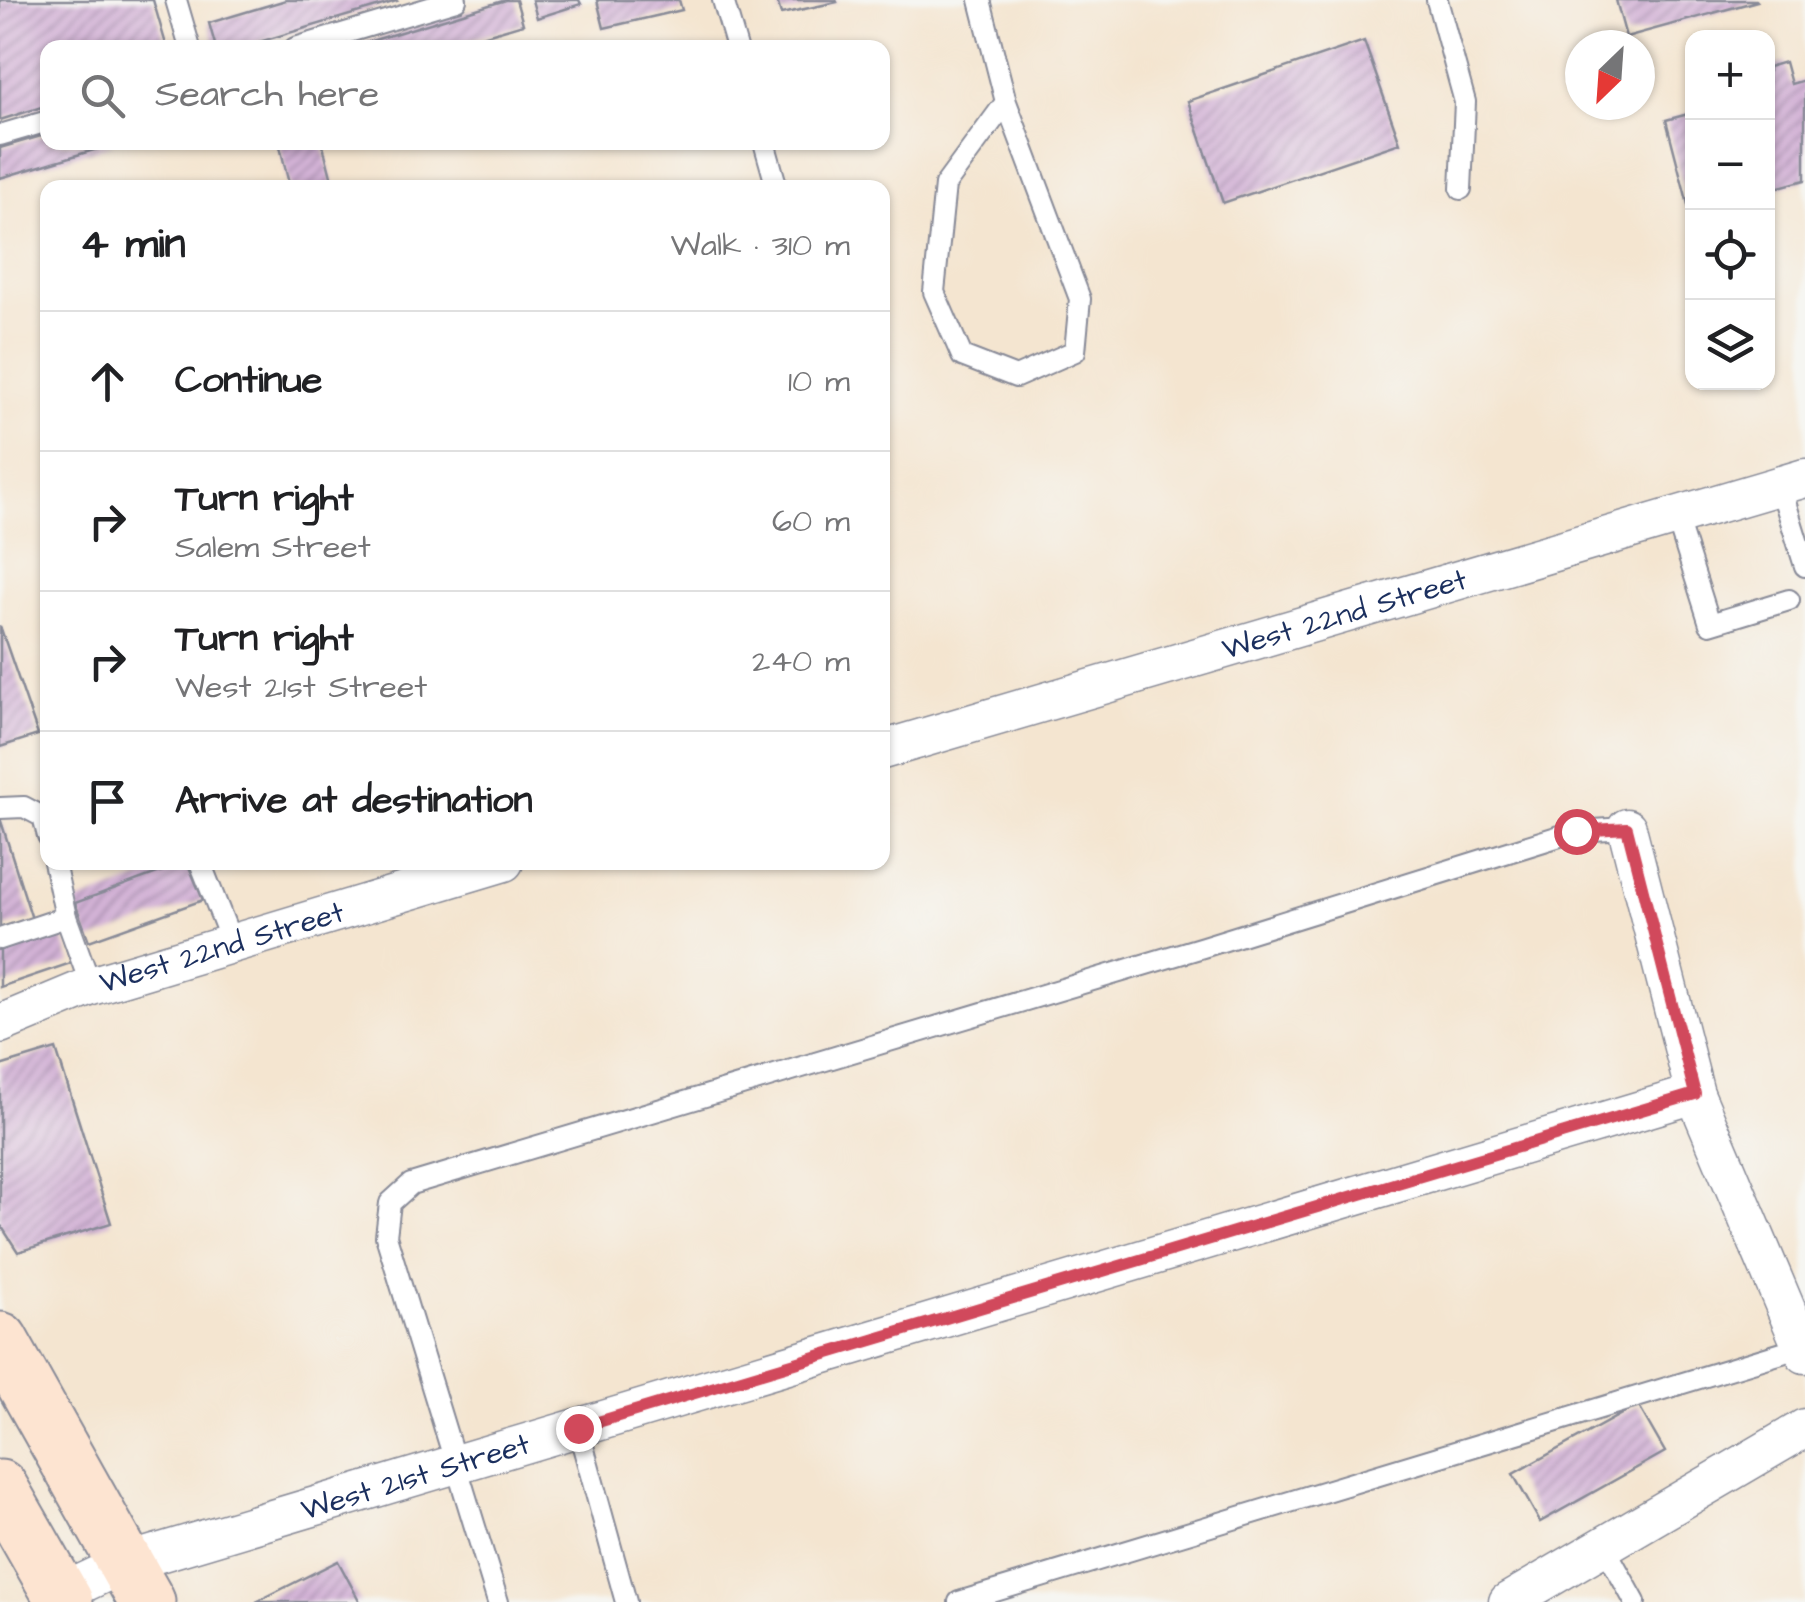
<!DOCTYPE html>
<html lang="en">
<head>
<meta charset="utf-8">
<style>
  body { margin:0; font-family:"Architects Daughter",sans-serif; background:#f2f2f2; color:#202124 }
  .controls { position:absolute; right:30px; top:30px; display:grid; overflow:hidden; border-radius:20px; box-shadow:0 2px 8px #0004 }
  .controls button { width:90px; height:90px; display:grid; place-items:center; padding:0; border:0; border-bottom:2px solid #e0e0e0; background:#fff; color:#202124; font:50px sans-serif }
  .compass { position:absolute; left:1565px; top:30px; width:90px; height:90px; border-radius:50%; background:#fff; box-shadow:0 2px 8px #0004; rotate:205deg }
  .stop { position:absolute; width:30px; height:30px; margin:-22px; border:8px solid #d1495b; border-radius:50%; background:#fff }
  .stop.end { background:#d1495b; border-color:#fff; box-shadow:0 2px 10px #0008 }
  .list { margin:0; padding:0; list-style:none }
  h2 { display:flex; justify-content:space-between; align-items:center; height:130px; margin:0; padding:0 40px; font-size:42px }
  h2 small { font-size:32px; font-weight:400; color:#757577 }
  .list li { display:grid; grid-template-columns:65px 1fr auto; gap:30px; align-items:center; box-sizing:border-box; height:140px; padding:0 40px; border-top:2px solid #e0e0e0 }
  .list b { display:block; font-size:38px; white-space:nowrap }
  .list p { margin:0; font-size:32px; white-space:nowrap; color:#757577 }
  .list em { font-size:32px; font-style:normal; color:#757577 }
  .icon { flex:none; width:55px; height:55px; fill:none; stroke:currentColor; stroke-width:2; stroke-linecap:round; stroke-linejoin:round }
  .map { position:relative; flex:none; width:1805px; height:1602px; overflow:hidden }
  .search { position:absolute; background:#fff; box-shadow:0 2px 8px #0004; left:40px; top:40px; width:850px; height:110px; display:flex; align-items:center; gap:25px; box-sizing:border-box; padding:0 35px; border-radius:20px; color:#757577; font-size:38px }
  .panel { position:absolute; background:#fff; box-shadow:0 2px 8px #0004; left:40px; top:180px; width:850px; height:690px; border-radius:20px }
  .map>svg:first-child { display:block }
  .building { fill:url(#building-hatch) }
  .lines { fill:none; stroke-linecap:round; stroke-linejoin:round }
  .lane-casing { stroke:#888a97; stroke-width:24 }
  .street-casing { stroke:#888a97; stroke-width:41 }
  .secondary-casing { stroke:#888a97; stroke-width:59 }
  .lane { stroke:#fff; stroke-width:20 }
  .street { stroke:#fff; stroke-width:38 }
  .secondary { stroke:#fde4d1; stroke-width:55 }
  .route { stroke:#d1495b; stroke-width:12 }
  .labels { text-anchor:middle; stroke-width:9; stroke-linejoin:round; paint-order:stroke }
  .street-label { font-size:30px; fill:#1b2f5e; stroke:#f6f6f2 }
</style>
</head>
<body>
<div class="map">
<svg width="1805" height="1602" viewBox="0 0 1805 1602">
  <defs>
    <pattern id="building-hatch" width="6" height="6" patternUnits="userSpaceOnUse" patternTransform="scale(2.5)"><rect width="6" height="6" fill="#d3b2d6"/><path d="M-1 1l2-2M0 6l6-6M5 7l2-2" fill="none" stroke="#aa91b1"/></pattern>
  </defs>
  <rect width="100%" height="100%" fill="#f6f6f2"/>
  <filter id="ink" filterUnits="userSpaceOnUse"><feTurbulence type="fractalNoise" baseFrequency=".01" numOctaves="2"/><feDisplacementMap in="SourceGraphic" scale="20" xChannelSelector="R" yChannelSelector="G"/><feConvolveMatrix kernelMatrix="1 2 1 2 8 2 1 2 1" color-interpolation-filters="sRGB"/></filter>
  <filter id="wash" filterUnits="userSpaceOnUse"><feTurbulence type="fractalNoise" baseFrequency=".0048" numOctaves="4" result="noise"/><feDisplacementMap in="SourceGraphic" scale="40" xChannelSelector="R" yChannelSelector="G"/><feGaussianBlur stdDeviation="2.25" result="paint"/><feColorMatrix in="noise" values="0 0 0 0 0 0 0 0 0 0 0 0 0 0 0 0 0 1.4 0 .05"/><feComposite in="paint" operator="in"/></filter>
  <g filter="url(#wash)">
    <rect width="100%" height="100%" fill="#f4e5d0"/>
    <g id="blocks">
      <g class="building">
        <path d="M0,0H153L167,48H48V105L0,120Z"/>
        <path d="M286,0H396L397,1L239,48H216L209,23Z"/>
        <path d="M506,0H516L523,24L442,48H348Z"/>
        <path d="M532,0H579L581,4L537,18Z"/>
        <path d="M597,0H679L682,10L604,28Z"/>
        <path d="M777,0H836L837,2L781,14Z"/>
        <path d="M1616,0H1756L1757,1L1626,37Z"/>
        <path d="M1364,41L1400,143L1223,203L1188,101Z"/>
        <path d="M1785,62L1791,84L1805,80V180L1768,190V67Z"/>
        <path d="M1692,113V216H1691L1666,120Z"/>
        <path d="M48,134V142L114,144L0,178V148Z"/>
        <path d="M279,142H322L334,188H290Z"/>
        <path d="M0,626L38,735L0,747Z"/>
        <path d="M0,818L32,919L0,928Z"/>
        <path d="M187,862L203,900L89,941L75,903Z"/>
        <path d="M59,926L71,963L0,987V946Z"/>
        <path d="M56,1049L111,1223L18,1252L0,1224V1066Z"/>
        <path d="M1638,1405L1665,1452L1540,1522L1513,1474Z"/>
        <path d="M338,1561L360,1602H256Z"/>
      </g>
    </g>
  </g>
  <g filter="url(#ink)">
    <use href="#blocks" fill-opacity="0" stroke="#888a97" stroke-width="2.5"/>
    <g class="lines">
      <g class="lane-casing">
        <g id="lane">
          <path d="M176,0L190,48"/>
          <path d="M723,0L737,48"/>
          <path d="M980,0L1006,102L1080,299L1075,351L1016,377L962,356L934,292L945,185L1006,102"/>
          <path d="M1437,0L1465,102L1461,189"/>
          <path d="M295,48L456,0"/>
          <path d="M0,135L48,121"/>
          <path d="M764,142L777,188"/>
          <path d="M1780,486L1805,566"/>
          <path d="M1676,516L1710,624L1789,600"/>
          <path d="M0,808L24,807L43,817L48,836"/>
          <path d="M200,862L232,943"/>
          <path d="M66,917L91,986"/>
          <path d="M0,939L66,917L54,862"/>
          <path d="M578,1428L626,1602"/>
          <path d="M1604,1546L1635,1602"/>
          <path d="M498,1602L386,1236L390,1203L411,1184L1203,947L1576,831L1627,828"/>
          <path d="M959,1602L1802,1347"/>
        </g>
      </g>
      <g class="street-casing">
        <g id="street">
          <path id="s1" d="M882,750L1805,478"/>
          <path d="M1627,828L1695,1094L1805,1354"/>
          <path id="s2" d="M0,1024L91,986L504,862"/>
          <path id="s3" d="M60,1594L125,1563L1695,1094"/>
          <path d="M1508,1602L1805,1428"/>
        </g>
      </g>
      <g class="secondary-casing">
        <g id="secondary">
          <path d="M0,1340L147,1602"/>
          <path d="M0,1488L65,1602"/>
        </g>
      </g>
      <use href="#lane" class="lane"/>
      <use href="#street" class="street"/>
      <use href="#secondary" class="secondary"/>
    </g>
  </g>
  <g class="lines" filter="url(#ink)">
    <path class="route" d="M578,1428L1695,1094L1627,828L1576,831"/>
  </g>
  <g class="labels">
    <g class="street-label">
      <text dy="10" stroke="none"><textPath href="#s1" startOffset="482">West 22nd Street</textPath></text>
      <text dy="10" stroke="none"><textPath href="#s2" startOffset="235">West 22nd Street</textPath></text>
      <text dy="10" stroke="none"><textPath href="#s3" startOffset="375">West 21st Street</textPath></text>
    </g>
  </g>
</svg>
<div class="controls">
<button>+</button>
<button>−</button>
<button><svg class="icon" aria-label="locate" viewBox="0 0 24 24"><circle cx="12" cy="12" r="6"/><path d="M12 2v4M12 18v4M2 12h4M18 12h4"/></svg></button>
<button><svg class="icon" aria-label="layers" viewBox="0 0 24 24"><path d="M12 4l9 5-9 5-9-5zM3 14l9 5 9-5"/></svg></button>
</div>
<svg class="compass" viewBox="-18 -18 36 36"><path d="M0-13l5 13h-10z" fill="#e53935"/><path d="M0 13l5-13h-10z" fill="#757577"/></svg>
<div class="stop" style="left:1576px;top:831px"></div>
<div class="stop end" style="left:578px;top:1428px"></div>
<div class="search"><svg class="icon" aria-label="search" viewBox="0 0 24 24"><circle cx="10" cy="10" r="6"/><path d="M15 15l6 6"/></svg>Search here</div>
<section class="panel">
<h2>4 min<small>Walk · 310 m</small></h2>
<ul class="list">
<li><svg class="icon" aria-label="ahead" viewBox="0 0 24 24"><path d="M12 20V5M6 11l6-6 6 6"/></svg><div><b>Continue</b></div><em>10 m</em></li>
<li><svg class="icon" aria-label="right" viewBox="0 0 24 24"><path d="M7 20v-9h11M14 6l5 5-5 5"/></svg><div><b>Turn right</b><p>Salem Street</p></div><em>60 m</em></li>
<li><svg class="icon" aria-label="right" viewBox="0 0 24 24"><path d="M7 20v-9h11M14 6l5 5-5 5"/></svg><div><b>Turn right</b><p>West 21st Street</p></div><em>240 m</em></li>
<li><svg class="icon" aria-label="arrive" viewBox="0 0 24 24"><path d="M6 21V4h12l-3 4 3 4H6"/></svg><div><b>Arrive at destination</b></div></li>
</ul>
</section>
</div>
</body>
</html>
